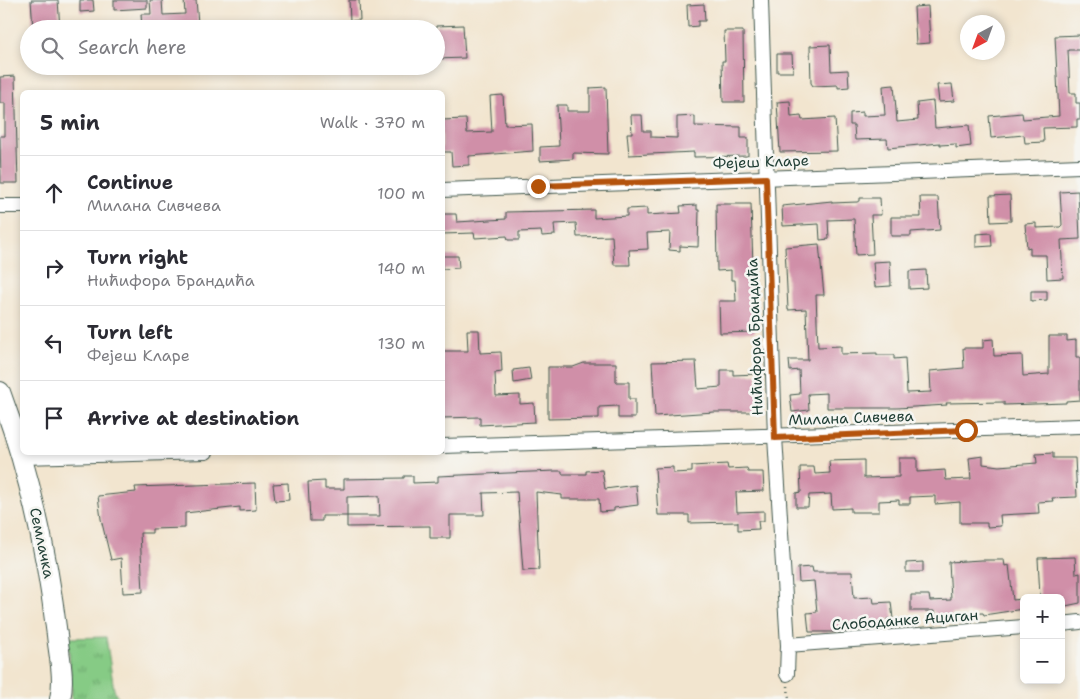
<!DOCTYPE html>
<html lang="en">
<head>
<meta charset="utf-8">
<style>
  body { margin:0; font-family:"Shantell Sans",sans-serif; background:#f7f7f7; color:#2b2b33 }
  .controls { position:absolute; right:15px; bottom:15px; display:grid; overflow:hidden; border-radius:8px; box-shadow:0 2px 8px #0003 }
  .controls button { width:45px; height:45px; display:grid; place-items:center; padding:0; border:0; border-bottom:1px solid #e1e1e2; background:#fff; color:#2b2b33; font:25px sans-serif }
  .compass { position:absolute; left:960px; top:15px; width:45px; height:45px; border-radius:50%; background:#fff; box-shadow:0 2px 8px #0003; rotate:221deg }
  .stop { position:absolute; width:15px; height:15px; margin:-11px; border:4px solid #b45309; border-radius:50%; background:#fff }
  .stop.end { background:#b45309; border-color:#fff; box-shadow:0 1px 5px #0008 }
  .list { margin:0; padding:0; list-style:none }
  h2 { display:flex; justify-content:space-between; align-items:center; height:65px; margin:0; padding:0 20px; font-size:21px }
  h2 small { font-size:16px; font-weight:400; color:#7c7c81 }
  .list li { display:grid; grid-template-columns:32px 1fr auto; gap:15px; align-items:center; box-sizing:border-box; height:75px; padding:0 20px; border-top:1px solid #e1e1e2 }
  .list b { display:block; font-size:19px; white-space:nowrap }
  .list p { margin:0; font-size:16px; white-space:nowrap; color:#7c7c81 }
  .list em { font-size:16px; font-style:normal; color:#7c7c81 }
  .icon { flex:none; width:28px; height:28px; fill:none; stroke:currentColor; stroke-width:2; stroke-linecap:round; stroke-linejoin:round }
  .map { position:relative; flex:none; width:1080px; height:699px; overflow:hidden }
  .search { position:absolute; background:#fff; box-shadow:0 2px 8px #0003; left:20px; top:20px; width:425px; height:55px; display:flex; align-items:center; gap:12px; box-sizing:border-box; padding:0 18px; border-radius:28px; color:#7c7c81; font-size:19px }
  .panel { position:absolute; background:#fff; box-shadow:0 2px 8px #0003; left:20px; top:90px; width:425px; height:365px; border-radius:8px }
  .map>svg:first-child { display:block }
  .grass { fill:url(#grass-tufts); stroke:#52845c }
  .building { fill:#d08fa8; fill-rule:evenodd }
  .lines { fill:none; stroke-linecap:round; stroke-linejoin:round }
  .street-casing { stroke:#3f564b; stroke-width:16 }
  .secondary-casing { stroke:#3f564b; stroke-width:22 }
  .path { stroke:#3f564b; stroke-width:2.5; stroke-dasharray:1 4; stroke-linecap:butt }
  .street { stroke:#fff; stroke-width:14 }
  .secondary { stroke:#fff; stroke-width:20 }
  .route { stroke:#b45309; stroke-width:6 }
  .labels { text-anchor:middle; stroke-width:5; stroke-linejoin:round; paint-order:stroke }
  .street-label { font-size:15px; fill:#1f3d34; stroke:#f6f6f2 }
</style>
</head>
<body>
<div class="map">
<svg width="1080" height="699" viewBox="0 0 1080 699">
  <defs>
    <pattern id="grass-tufts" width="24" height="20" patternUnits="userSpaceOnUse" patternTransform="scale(1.25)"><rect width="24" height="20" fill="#86cb85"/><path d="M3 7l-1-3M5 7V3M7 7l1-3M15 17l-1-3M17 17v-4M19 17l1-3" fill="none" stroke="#6da66e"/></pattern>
  </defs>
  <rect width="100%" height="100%" fill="#f6f6f2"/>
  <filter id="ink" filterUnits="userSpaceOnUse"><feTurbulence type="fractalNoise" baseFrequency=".02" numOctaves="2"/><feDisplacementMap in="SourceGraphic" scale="10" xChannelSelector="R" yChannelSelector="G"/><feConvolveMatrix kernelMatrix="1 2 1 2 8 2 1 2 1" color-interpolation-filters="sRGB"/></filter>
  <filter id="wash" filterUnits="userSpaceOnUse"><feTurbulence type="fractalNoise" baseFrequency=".0096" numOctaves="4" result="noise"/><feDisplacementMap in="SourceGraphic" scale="20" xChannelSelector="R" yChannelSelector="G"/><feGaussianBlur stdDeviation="1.12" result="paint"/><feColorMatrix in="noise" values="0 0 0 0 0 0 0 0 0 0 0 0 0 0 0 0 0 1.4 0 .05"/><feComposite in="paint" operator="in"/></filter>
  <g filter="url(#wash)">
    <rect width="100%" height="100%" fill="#f2e5cf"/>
    <path class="grass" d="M106,637L114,690L119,699H71L72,692L68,638Z"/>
    <g id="blocks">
      <g class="building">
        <path d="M31,0H58L60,29H33Z"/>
        <path d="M80,0H93L94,11L80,12Z"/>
        <path d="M114,0H147V8L114,10Z"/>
        <path d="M150,0H162L163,15L185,14L184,0H196L198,23L168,25V29H142L141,14H151Z"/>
        <path d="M349,0H359L360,20L350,21Z"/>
        <path d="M704,4L705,21H698V26L688,27L687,5Z"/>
        <path d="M928,6L930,43L916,44L914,7Z"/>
        <path d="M463,25L465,58L436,59V26Z"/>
        <path d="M724,31H743L744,102H723L722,61H725Z"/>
        <path d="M1080,35V50H1068L1070,93H1076V103H1080V119H1077V127L1043,128L1044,142L1025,143L1024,135L991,138L989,116L1022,113L1023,119L1059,116L1055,36Z"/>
        <path d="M830,45L831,71L848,70L849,87L838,88V85L813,86L811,83L810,46Z"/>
        <path d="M777,54H792L793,72H777Z"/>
        <path d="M15,76L18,183H1L0,136H5V103H0V77Z"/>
        <path d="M952,84L954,101L939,102L937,85Z"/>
        <path d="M894,85L897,122L918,120L917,103L933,101L935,128L969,125L971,146L956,148V144L940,145V143L888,148L887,139L855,140L854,125H850V113L863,112V116L885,115L883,86Z"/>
        <path d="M606,87L608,154L573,153V159L540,161V147L559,146L557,105H567V111H590V88Z"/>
        <path d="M503,95L505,125L532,124L533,151L469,156V165L452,166L451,152H442V120L466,119L467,133L492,132L490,96Z"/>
        <path d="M790,101L791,117L801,116L802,120L835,118L837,151L780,152L777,102Z"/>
        <path d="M631,115H642L643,131H651V137L677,138V117L695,116V126L741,127V138H748V156L694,157V152L629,155L627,133H632Z"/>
        <path d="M1078,191L1080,239L1061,240L1063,278L1047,279L1046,255H1030V247L1027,248L1025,224L1036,223V228L1060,227L1062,225L1060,192Z"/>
        <path d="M1010,195L1011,221L991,222L990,196Z"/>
        <path d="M920,197H938L940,230L911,232V236H891V217H921Z"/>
        <path d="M860,198H880L881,215H871L873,254L856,255L854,219L828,220L829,239L820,240L819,224L783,226L782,206L832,201V203L857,202L860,201Z"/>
        <path d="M716,204H751L755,332L720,333L719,301H736L735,280H731V270L717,271Z"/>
        <path d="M697,205V210H699L698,247L680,246V251L669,250L670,232L647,233L648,249L629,250L630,265H614L612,236L577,237L576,223L554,224L555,235L542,236L541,231L519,232V240H508L507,236L475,238L474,233L442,234V214H456L457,222L506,219V212L594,210V218L627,216V209L647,208V215L681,213L680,206Z"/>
        <path d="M991,233L992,246L976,247V234Z"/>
        <path d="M819,244L824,295H816L818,347L841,346V354L877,353V355H894V359L905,358L907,393L931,392L930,371L964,368L963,348H983V340L993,339L994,356L1022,355L1023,376L1049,374V336H1067V341L1076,340V357H1080V400L1066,401V403L1004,405V402L946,403L947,405L897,408H827V393L808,394L809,410L792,412L790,395L800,394L799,370L790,371L789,360H808L806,309L788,310L785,247Z"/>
        <path d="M442,256H458L459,268L442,269Z"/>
        <path d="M890,261L891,286L875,287L873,262Z"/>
        <path d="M926,270L927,288L909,289V271Z"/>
        <path d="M1031,291H1047V300L1031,301Z"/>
        <path d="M467,330H479L480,353L501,352L502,372L495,373L496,396L520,395V404L534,403L535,422L480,425V417L442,418V351H468Z"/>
        <path d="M696,361L698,389L721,387V370H733V375L757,374L759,412H714L655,416L652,362Z"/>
        <path d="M584,363H616V382H629V399H635V418H618V406L599,407V418L548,419V367H573Z"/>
        <path d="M529,368L531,380L514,383L513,370Z"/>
        <path d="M1053,453V458H1075L1077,497L1052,498L1053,501L1038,502L1039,513L1000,515L1001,526L987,527V523H960V502L935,504V496L910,497V504H899V500L879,501V512H851V508L832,509L831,494L809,495L808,507H796V493L801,492L800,467H814L815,474L830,473L829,461L864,460V478L899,477V458H917V472L945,470L946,480L971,479L969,458L983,456V464L999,466L1037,463L1036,454Z"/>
        <path d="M727,464L728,469L747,468L748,472H763L764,491L736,492L737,512L764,511V521H758L759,529L738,530V522L689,523V515H658L655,468L673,467V473L692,472V466Z"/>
        <path d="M602,470L605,489L636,485L638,505L614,508V511L600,512L599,499H562V495L536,492L539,570L523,571L517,492L483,493L484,515H450V538H430V526L347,527V516H322V521H310L308,482L325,481V489H344V479L404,478V476H413V483L438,482V476L555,471H562V474H586V471ZM379,496L380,516H347V497Z"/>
        <path d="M255,483L256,510L240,511V507L185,513V528L152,529V533H140L143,592L123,593L121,558L111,560L101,519L98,496L136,492L135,487Z"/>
        <path d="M288,483L289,500L275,501L273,484Z"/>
        <path d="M1075,557L1076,574L1080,573V603L1061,607V598H1040L1038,558Z"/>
        <path d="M981,560H1004L1005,566L1009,565L1013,600L1022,599L1023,609L984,615L983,613L951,614V619L935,620L934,611H911V595H929L930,601L951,600L949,562Z"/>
        <path d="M923,562V572H906V563Z"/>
        <path d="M812,567L813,572H852L854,598L873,597L874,603L891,602L893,619H887L888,626L876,628L838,632H809L807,613L817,612L814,581L799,582L798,568Z"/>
      </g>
    </g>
  </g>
  <g filter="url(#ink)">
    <use href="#blocks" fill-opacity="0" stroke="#3f564b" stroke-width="1"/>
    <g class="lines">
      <g class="street-casing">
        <g id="street">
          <path d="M761,0L775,437L788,645L787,674"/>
          <path d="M442,190L1080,166"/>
          <path d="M0,206H22"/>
          <path d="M442,446L1080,426"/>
          <path d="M23,457L206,452"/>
          <path d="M1061,624L1080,622"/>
          <path d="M788,645L1024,627"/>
        </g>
      </g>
      <g class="secondary-casing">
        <path id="secondary" d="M0,392C29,470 47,552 57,635C59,655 65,679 60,699"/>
      </g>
      <path class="path" d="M788,686L789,699"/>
      <use href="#street" class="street"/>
      <use href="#secondary" class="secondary"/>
    </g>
  </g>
  <g class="lines" filter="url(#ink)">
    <path class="route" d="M538,186L766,178L775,438L966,430"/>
  </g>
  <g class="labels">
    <g class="street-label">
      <text transform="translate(761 162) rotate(-2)" y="5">Фејеш Кларе</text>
      <text transform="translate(755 337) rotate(-92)" y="5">Нићифора Брандића</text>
      <text transform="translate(851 418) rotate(-2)" y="5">Милана Сивчева</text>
      <text transform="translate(42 543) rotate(78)" y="5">Семлачка</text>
      <text transform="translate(905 620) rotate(-4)" y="5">Слободанке Ациган</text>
    </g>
  </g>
</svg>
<div class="controls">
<button>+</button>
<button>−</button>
</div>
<svg class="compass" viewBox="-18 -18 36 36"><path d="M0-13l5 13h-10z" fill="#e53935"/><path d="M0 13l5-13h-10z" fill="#7c7c81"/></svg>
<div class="stop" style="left:966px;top:430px"></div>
<div class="stop end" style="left:538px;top:186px"></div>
<div class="search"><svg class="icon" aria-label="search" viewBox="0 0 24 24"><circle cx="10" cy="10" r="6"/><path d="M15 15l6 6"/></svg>Search here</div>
<section class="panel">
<h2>5 min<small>Walk · 370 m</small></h2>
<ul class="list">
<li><svg class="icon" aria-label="ahead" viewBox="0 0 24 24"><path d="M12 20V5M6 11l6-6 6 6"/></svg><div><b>Continue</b><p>Милана Сивчева</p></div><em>100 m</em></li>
<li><svg class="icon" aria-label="right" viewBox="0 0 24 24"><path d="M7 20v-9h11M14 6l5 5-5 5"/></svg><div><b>Turn right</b><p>Нићифора Брандића</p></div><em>140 m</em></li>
<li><svg class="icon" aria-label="left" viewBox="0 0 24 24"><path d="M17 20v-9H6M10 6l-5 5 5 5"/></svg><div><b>Turn left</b><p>Фејеш Кларе</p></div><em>130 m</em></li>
<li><svg class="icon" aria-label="arrive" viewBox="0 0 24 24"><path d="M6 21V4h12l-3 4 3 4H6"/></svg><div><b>Arrive at destination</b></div></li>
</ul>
</section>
</div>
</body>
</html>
